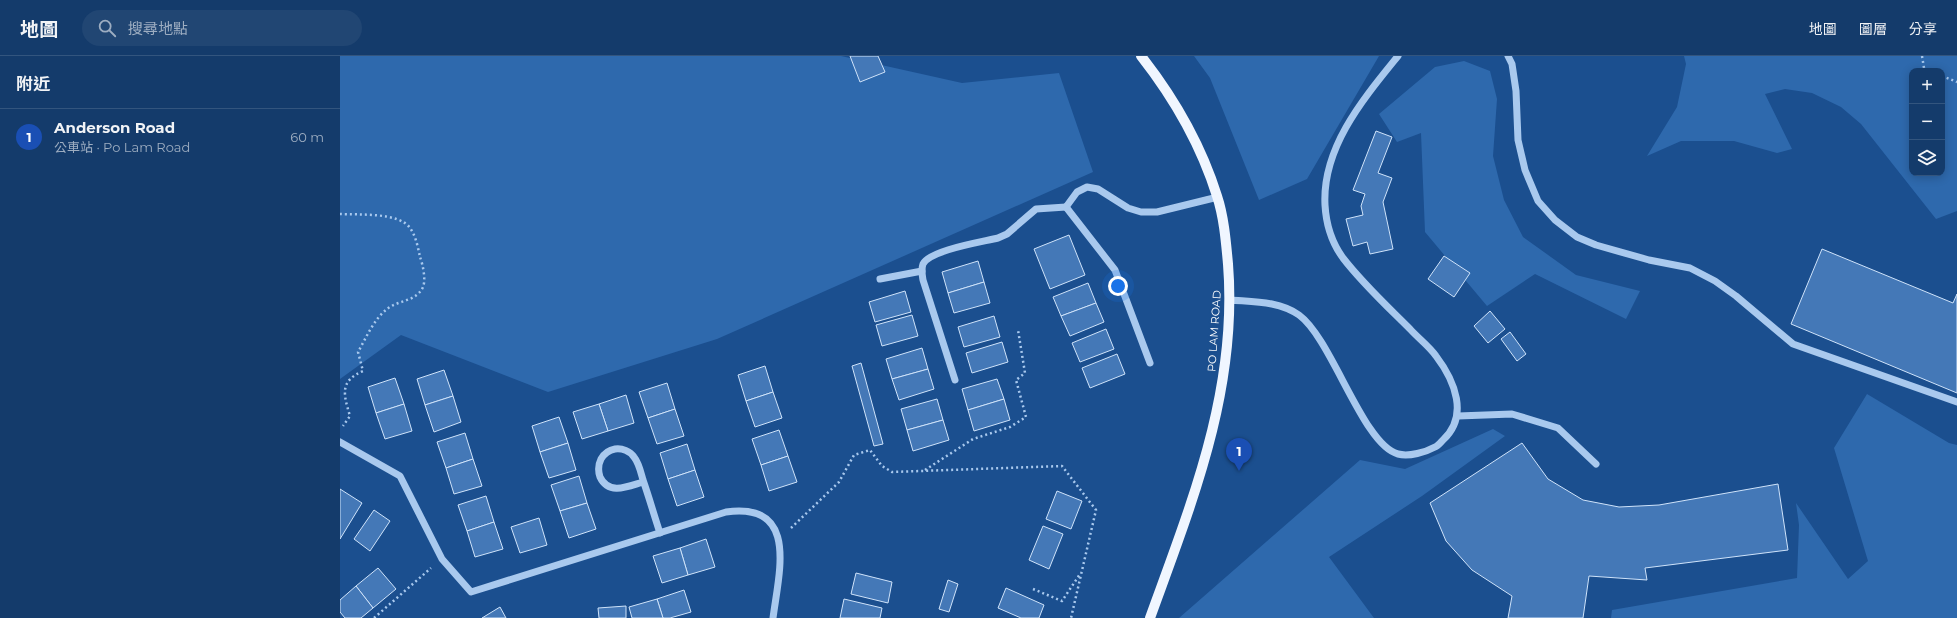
<!DOCTYPE html>
<html lang="zh-TW">
<head>
<meta charset="utf-8">
<style>
  body { margin:0; font-family:Montserrat,"Noto Sans TC",sans-serif; background:#214673; color:#f1f3f6 }
  .controls { position:absolute; right:12px; top:12px; display:grid; overflow:hidden; border-radius:8px; box-shadow:0 2px 10px #0003 }
  .controls button { width:36px; height:36px; display:grid; place-items:center; padding:0; border:0; border-bottom:1px solid #33557e; background:#143b6b; color:#f1f3f6; font:20px sans-serif }
  .you { position:absolute; left:778px; top:230px; width:14px; height:14px; margin:-10px; border:3px solid #fff; border-radius:50%; background:#1a73e8; box-shadow:0 0 0 6px #1a73e833 }
  .badge { display:grid; place-items:center; width:26px; height:26px; border-radius:50%; background:#8c9099; color:#fff; font-size:13px; font-weight:700 }
  .pin { position:absolute; translate:-50% -33px; filter:drop-shadow(0 1px 2px #0008) }
  .pin::after { content:''; position:absolute; top:21px; width:14px; height:12px; background:inherit; clip-path:polygon(0 0,100% 0,50% 100%) }
  .list { margin:0; padding:0; list-style:none }
  h2 { display:flex; justify-content:space-between; align-items:center; height:52px; margin:0; padding:0 16px; font-size:17px }
  h2 small { font-size:13px; font-weight:400; color:#9dadc1 }
  .list li { display:grid; grid-template-columns:26px 1fr auto; gap:12px; align-items:center; box-sizing:border-box; height:56px; padding:0 16px; border-top:1px solid #33557e }
  .list b { display:block; font-size:15px; white-space:nowrap }
  .list p { margin:0; font-size:13px; white-space:nowrap; color:#9dadc1 }
  .list em { font-size:13px; font-style:normal; color:#9dadc1 }
  .icon { flex:none; width:22px; height:22px; fill:none; stroke:currentColor; stroke-width:2; stroke-linecap:round; stroke-linejoin:round }
  .map { position:relative; flex:none; width:1617px; height:562px; overflow:hidden }
  header { display:flex; align-items:center; gap:24px; box-sizing:border-box; height:56px; padding:0 20px; background:#143b6b; border-bottom:1px solid #33557e }
  header strong { font-size:19px }
  nav { display:flex; gap:22px; margin-inline-start:auto; font-size:14px }
  .search { width:280px; height:36px; background:#214673; display:flex; align-items:center; gap:10px; box-sizing:border-box; padding:0 14px; border-radius:22px; color:#9dadc1; font-size:15px }
  main { display:flex }
  aside { flex:1; background:#143b6b }
  .map>svg:first-child { display:block }
  .green { fill:#2e69ad; fill-rule:evenodd }
  .building { fill:#4478b7; stroke:#cfe3fa }
  .lines { fill:none; stroke-linecap:round; stroke-linejoin:round }
  .path { stroke:#a9c9ee; stroke-width:2.5; stroke-dasharray:2 3; stroke-linecap:butt }
  .minor { stroke:#a9c9ee; stroke-width:7 }
  .major { stroke:#f0f6ff; stroke-width:10 }
  .labels { text-anchor:middle; stroke-width:4; stroke-linejoin:round; paint-order:stroke }
  .street-label { font-size:11px; fill:#fff; stroke:#1b4f8f }
</style>
</head>
<body>
<header>
<strong>地圖</strong>
<div class="search"><svg class="icon" aria-label="search" viewBox="0 0 24 24"><circle cx="10" cy="10" r="6"/><path d="M15 15l6 6"/></svg>搜尋地點</div>
<nav><a>地圖</a><a>圖層</a><a>分享</a></nav>
</header>
<main>
<aside>
<h2>附近<small></small></h2>
<ul class="list">
<li><span class="badge" style="background:#1a4fb4">1</span><div><b>Anderson Road</b><p>公車站 · Po Lam Road</p></div><em>60 m</em></li>
</ul>
</aside>
<div class="map">
<svg width="1617" height="562" viewBox="0 0 1617 562">
  <rect width="100%" height="100%" fill="#1b4f8f"/>
  <g class="green">
    <path d="M0,0H501L622,27L719,17L753,116L377,283L208,336L61,279L0,323Z"/>
    <path d="M854,0H1039L967,123L919,144L870,22Z"/>
    <path d="M1344,0H1617V155L1596,163L1521,68L1501,51L1472,37L1445,33L1425,38L1452,93L1437,97L1394,85H1341L1307,100L1337,51L1346,8ZM1572,15H1602V117H1572Z"/>
    <path d="M1124,5L1150,15L1157,43L1153,100L1164,144L1183,181L1236,219L1300,235L1286,263L1195,218L1147,250L1085,176L1081,77L1057,86L1039,58L1095,11Z"/>
    <path d="M1527,338L1609,387L1617,389V562H1271L1272,554L1457,522L1459,469L1456,447L1508,523L1528,505L1494,392Z"/>
    <path d="M1153,373L1165,380L1082,440L989,501L1034,562H839L1020,404L1065,413Z"/>
  </g>
  <g class="building">
    <path d="M510,0H538L545,16L520,26Z"/>
    <path d="M1036,75L1052,81L1038,117L1052,122L1043,146L1053,193L1030,198L1027,186L1013,190L1006,163L1023,159L1021,150L1025,138L1013,134Z"/>
    <path d="M729,179L745,219L710,233L694,193Z"/>
    <path d="M1482,193L1613,247L1617,238V337L1451,268Z"/>
    <path d="M1104,200L1130,217L1114,241L1088,223Z"/>
    <path d="M638,205L644,226L608,237L602,216Z"/>
    <path d="M644,226L650,247L614,257L608,237Z"/>
    <path d="M748,227L756,247L721,260L713,241Z"/>
    <path d="M565,235L571,256L535,266L529,246Z"/>
    <path d="M756,247L764,266L730,280L721,260Z"/>
    <path d="M1150,255L1165,273L1148,287L1134,270Z"/>
    <path d="M572,259L578,280L542,290L536,269Z"/>
    <path d="M654,260L660,281L624,291L618,271Z"/>
    <path d="M766,273L774,293L740,306L732,287Z"/>
    <path d="M1170,276L1186,298L1177,305L1161,283Z"/>
    <path d="M662,286L668,306L632,317L626,297Z"/>
    <path d="M582,292L588,313L552,323L546,303Z"/>
    <path d="M777,298L785,318L750,332L742,312Z"/>
    <path d="M521,307L543,388L534,390L512,310Z"/>
    <path d="M425,310L433,336L406,345L398,319Z"/>
    <path d="M588,313L594,333L559,344L552,323Z"/>
    <path d="M104,314L113,340L85,349L77,323Z"/>
    <path d="M55,322L64,348L36,357L28,331Z"/>
    <path d="M657,323L664,343L628,354L622,333Z"/>
    <path d="M327,327L335,353L308,362L299,336Z"/>
    <path d="M433,336L442,362L415,371L406,345Z"/>
    <path d="M286,339L294,367L268,375L259,348Z"/>
    <path d="M113,340L121,366L94,376L85,349Z"/>
    <path d="M597,343L603,364L567,374L561,353Z"/>
    <path d="M664,343L670,364L634,375L628,354Z"/>
    <path d="M64,348L72,375L45,383L36,357Z"/>
    <path d="M259,348L268,375L242,383L233,356Z"/>
    <path d="M335,353L344,380L317,388L308,362Z"/>
    <path d="M219,361L228,387L200,396L192,370Z"/>
    <path d="M603,364L609,384L573,395L567,374Z"/>
    <path d="M439,374L448,400L421,409L412,383Z"/>
    <path d="M125,377L133,403L106,412L97,386Z"/>
    <path d="M228,387L236,414L209,422L200,396Z"/>
    <path d="M1182,387L1208,423L1243,444L1279,451L1319,449L1438,428L1448,494L1305,512L1307,524L1249,520L1243,562H1168L1172,540L1132,514L1106,485L1090,447Z"/>
    <path d="M347,388L355,414L328,423L320,397Z"/>
    <path d="M448,400L457,426L429,435L421,409Z"/>
    <path d="M133,403L142,430L114,438L106,412Z"/>
    <path d="M355,414L364,441L337,450L328,423Z"/>
    <path d="M239,420L247,447L220,455L211,429Z"/>
    <path d="M0,433L22,447L0,483Z"/>
    <path d="M717,435L742,445L731,473L706,463Z"/>
    <path d="M146,440L154,466L127,475L118,449Z"/>
    <path d="M247,447L256,473L229,482L220,455Z"/>
    <path d="M34,454L50,465L30,495L14,483Z"/>
    <path d="M199,462L207,489L180,497L171,471Z"/>
    <path d="M154,466L163,493L135,501L127,475Z"/>
    <path d="M703,470L723,478L709,513L689,504Z"/>
    <path d="M366,483L375,511L348,519L340,492Z"/>
    <path d="M340,492L348,519L322,527L313,500Z"/>
    <path d="M38,512L56,533L33,552L16,530Z"/>
    <path d="M516,517L552,526L548,547L511,538Z"/>
    <path d="M608,524L618,528L609,556L599,553Z"/>
    <path d="M16,530L33,552L21,562H5L0,556V544Z"/>
    <path d="M666,532L704,549L699,562H681L658,552Z"/>
    <path d="M344,534L351,556L330,562H323L317,543Z"/>
    <path d="M317,543L323,562H292L289,551Z"/>
    <path d="M504,543L542,552L540,562H500Z"/>
    <path d="M286,550V562H259L258,552Z"/>
    <path d="M160,551L166,562H142Z"/>
  </g>
  <g class="lines">
    <g class="path">
      <path d="M1582,0L1584,12L1591,15"/>
      <path d="M1602,20L1617,26"/>
      <path d="M0,158C18,159 59,156 70,172C76,180 78,192 80,201C83,209 86,224 83,231C76,246 58,244 47,253C34,263 26,282 18,296L23,315C0,325 3,337 10,360L3,370"/>
      <path d="M585,414L633,383L670,371L686,361L676,324L685,317L678,274"/>
      <path d="M451,472L499,426L514,399L530,394L542,410L552,416L722,410L756,454L731,562"/>
      <path d="M693,533L722,545L740,518"/>
      <path d="M34,562L91,512"/>
    </g>
    <g class="minor">
      <path d="M1168,0L1172,8L1176,35L1178,84L1185,114L1198,145L1215,164L1237,181L1256,189L1309,204L1350,212L1375,225L1396,240L1453,288L1617,346"/>
      <path d="M726,151L775,214L810,307"/>
      <path d="M726,151L737,136L747,131L758,133L788,152L801,156H817L878,141"/>
      <path d="M540,223L582,215"/>
      <path d="M890,244C914,246 939,245 959,259C992,283 1023,389 1058,398C1069,401 1086,396 1095,391C1098,390 1101,386 1103,384C1129,360 1115,325 1096,300C1089,290 1078,282 1070,273C1047,250 1023,228 1003,202C992,187 986,167 985,149C982,91 1024,42 1058,0"/>
      <path d="M615,324L583,224C582,218 581,213 583,208C590,194 642,186 658,182L667,178L696,153L726,151"/>
      <path d="M1118,360L1172,358L1218,372L1256,408"/>
      <path d="M0,386L60,420L102,503L131,536L386,456C459,446 439,516 433,562"/>
      <path d="M303,426C289,430 269,440 260,421C258,415 258,409 261,403C264,398 269,394 275,393C282,392 290,395 294,401C299,407 301,417 303,424C309,441 314,459 320,477"/>
    </g>
    <path class="major" d="M801,0C834,42 861,89 877,140C884,161 886,186 888,208C898,334 852,446 810,562"/>
  </g>
  <g class="labels">
    <g class="street-label">
      <text transform="translate(874 275) rotate(-86)" y="4">PO LAM ROAD</text>
    </g>
  </g>
</svg>
<div class="controls">
<button>+</button>
<button>−</button>
<button><svg class="icon" aria-label="layers" viewBox="0 0 24 24"><path d="M12 4l9 5-9 5-9-5zM3 14l9 5 9-5"/></svg></button>
</div>
<div class="you"></div>
<div class="pin badge" style="left:899px;top:415px;background:#1a4fb4">1</div>
</div>
</main>
</body>
</html>
